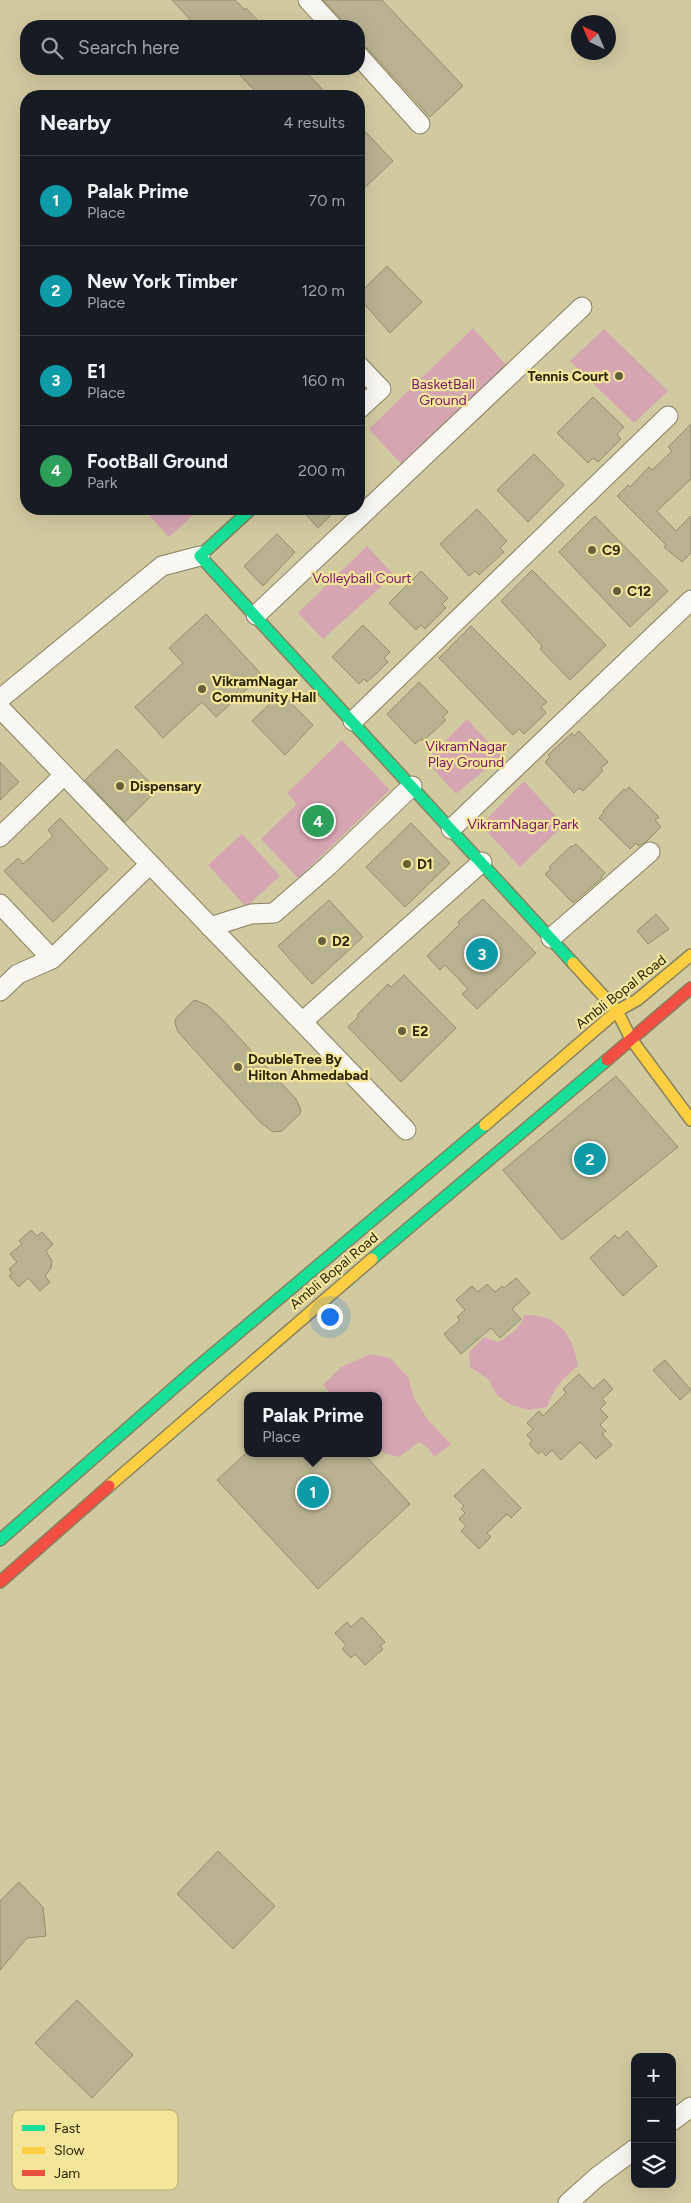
<!DOCTYPE html>
<html lang="en">
<head>
<meta charset="utf-8">
<style>
  :root { --surface:#171b24; --page:#20242c; --text:#f1f3f6; --muted:#9ea1a6; --line:#363941; --accent:#ea580c }
  body { margin:0; font-family:Figtree,sans-serif; background:var(--page); color:var(--text) }
  .controls { position:absolute; right:15px; bottom:15px; display:grid; overflow:hidden; border-radius:10px; box-shadow:0 5px 20px #0002 }
  .controls button { width:45px; height:45px; display:grid; place-items:center; padding:0; border:0; border-bottom:1px solid var(--line); background:var(--surface); color:var(--text); font:25px sans-serif }
  .compass { position:absolute; left:571px; top:15px; width:45px; height:45px; border-radius:50%; background:var(--surface); box-shadow:0 5px 20px #0002; rotate:316deg }
  .you { position:absolute; left:329px; top:1316px; width:18px; height:18px; margin:-12px; border:4px solid #fff; border-radius:50%; background:#1a73e8; box-shadow:0 0 0 8px #1a73e833 }
  .badge { display:grid; place-items:center; width:32px; height:32px; border-radius:50%; background:var(--accent); color:#fff; font-size:16px; font-weight:700 }
  .pin { position:absolute; translate:-50% -50%; border:2px solid #fff; box-shadow:0 1px 5px #0006 }
  .popup { position:absolute; left:244px; top:1392px; width:138px; height:65px; box-sizing:border-box; display:grid; place-content:center; border-radius:10px; background:var(--surface); filter:drop-shadow(0 1px 4px #0005); font-size:16px; white-space:nowrap; color:var(--muted) }
  .popup b { font-size:19px; color:var(--text) }
  .popup::after { content:''; position:absolute; left:50%; top:100%; margin-left:-10px; border:10px solid transparent; border-top-color:var(--surface) }
  .list { margin:0; padding:0; list-style:none }
  h2 { display:flex; justify-content:space-between; align-items:center; height:65px; margin:0; padding:0 20px; font-size:21px }
  h2 small { font-size:16px; font-weight:400; color:var(--muted) }
  .list li { display:grid; grid-template-columns:32px 1fr auto; gap:15px; align-items:center; box-sizing:border-box; height:90px; padding:0 20px; border-top:1px solid var(--line) }
  .list b { display:block; font-size:19px; white-space:nowrap }
  .list p { margin:0; font-size:16px; white-space:nowrap; color:var(--muted) }
  .list em { font-size:16px; font-style:normal; color:var(--muted) }
  .icon { flex:none; width:28px; height:28px; fill:none; stroke:currentColor; stroke-width:2; stroke-linecap:round; stroke-linejoin:round }
  .map { position:relative; flex:none; width:691px; height:2203px; overflow:hidden }
  .search { position:absolute; background:var(--surface); box-shadow:0 5px 20px #0002; left:20px; top:20px; width:345px; height:55px; display:flex; align-items:center; gap:12px; box-sizing:border-box; padding:0 18px; border-radius:20px; color:var(--muted); font-size:19px }
  .panel { position:absolute; background:var(--surface); box-shadow:0 5px 20px #0002; left:20px; top:90px; width:345px; height:425px; border-radius:20px }
  .map>svg:first-child { display:block }
</style>
</head>
<body>
<div class="map">
<svg width="691" height="2203" viewBox="0 0 691 2203">
  <rect width="100%" height="100%" fill="#d1caa1"/>
  <path fill="#d5a5b2" d="M473 328 507 366 403 466 369 429Z
    M604 329 668 391 634 423 570 361Z
    M143 509H200L169 537Z
    M367 546 394 575 323 639 298 613Z
    M467 719 501 756 456 794 426 761Z
    M342 740 390 790 298 878 261 839 297 804 287 793Z
    M524 781 564 825 520 867 481 825Z
    M242 834 280 876 246 907 208 865Z
    M524 1315C558 1314 573 1334 578 1366 563 1377 553 1390 547 1407L529 1410 511 1405 497 1395 488 1379 470 1367 469 1352 484 1337 498 1342C510 1335 521 1328 524 1315Z
    M370 1354 390 1358 408 1377 414 1398 428 1420 451 1444 434 1457 429 1449 419 1442 399 1457 384 1453 378 1446V1396H333L323 1385 341 1367Z"/>
  <path fill="#b8b291" stroke="#948e6d" d="M172 0H235L245 10 246 8 263 26H196Z
    M323 0H382L463 86 430 117 367 48 359 45V26H344L340 18Z
    M234 69H303L329 96H260Z
    M359 125 393 161 359 193Z
    M387 266 422 302 390 333 359 298V294Z
    M593 397 624 427 617 434 621 439 598 462 593 458 588 463 557 433Z
    M691 424V479L657 511 676 531 691 516V553L682 562 664 547 666 545 617 496 628 485 630 487 649 467 652 470 672 451 668 447Z
    M534 454 564 485 528 522 497 490Z
    M301 509H337L318 528Z
    M477 509 507 541 500 548 504 552 479 575 475 571 469 576 440 544Z
    M595 516 668 591 630 627 559 552Z
    M277 534 295 552 263 586 244 566Z
    M532 570 606 645 570 680 540 649 542 646 501 601Z
    M421 571 448 598 442 604 446 608 425 629 421 625 416 630 389 603Z
    M206 614 262 675 216 717 202 702 163 738 135 707 183 663 169 648Z
    M363 625 390 652 384 658 388 662 378 672 367 682 364 679 359 684 332 657Z
    M471 626 547 702 541 707 546 713 524 734 519 729 513 735 439 658Z
    M419 682 448 712 443 717 446 720 423 741 421 739 415 744 387 714Z
    M281 693 313 725 285 755 252 721Z
    M579 731 608 762 601 768 603 771 583 791 579 788 574 793 545 762 550 757 548 755 572 733 574 736Z
    M117 749 157 790 125 822 85 780Z
    M0 762 19 782 0 800Z
    M629 787 659 817 655 820 661 827 646 842 639 846 636 843 630 849 599 818 604 812 603 811 624 789 626 791Z
    M60 818 108 869 53 922 4 871 18 858 23 864 53 836 48 830Z
    M411 823 450 863 405 907 366 867Z
    M576 844 605 873 601 877 602 878 573 903 545 874 551 869 549 867 571 846 572 847Z
    M483 899 536 953 477 1009 462 994 468 989 445 965 440 970 427 956 460 924 458 922Z
    M329 900 363 937 312 984 278 946Z
    M656 914 669 929 648 944 637 931Z
    M404 975 456 1028 401 1082 348 1027 358 1017 357 1015 388 984 391 987Z
    M194 1000 207 1005 219 1016 296 1099 301 1110 300 1114 282 1131 273 1132 261 1123 178 1032 175 1023 176 1018Z
    M616 1076 678 1147 562 1240 503 1170Z
    M31 1230 37 1236 42 1232 53 1244 46 1251 52 1261 51 1268 45 1276 50 1282 40 1291 28 1278 19 1287 9 1276 12 1274 9 1269 17 1262 10 1254 22 1244 19 1241Z
    M627 1231 657 1266 623 1296 590 1258 615 1235 618 1239Z
    M516 1278 530 1293 512 1309 521 1319 500 1338 491 1328 461 1354 444 1334 460 1320 457 1317 465 1310 456 1300 472 1286 478 1292 487 1284 495 1292 502 1286 504 1288Z
    M665 1360 691 1390 680 1400 653 1370Z
    M579 1374 593 1389 604 1379 613 1389 602 1399 606 1403 600 1409 608 1417 600 1425 606 1431 602 1434 612 1445 596 1459 580 1442 561 1460 552 1450 546 1456 542 1451 538 1454 529 1444 532 1441 527 1435 533 1429 527 1423 539 1411 543 1416 566 1393 563 1389Z
    M246 1453H363L410 1504 318 1589 217 1480Z
    M483 1469 521 1508 511 1518 507 1514 487 1533 491 1537 479 1549 461 1531 466 1526 459 1519 465 1513 461 1509 464 1506 454 1496Z
    M362 1617 385 1642 380 1646 383 1649 365 1665 355 1654 351 1658 342 1649 346 1645 335 1633 347 1622 351 1627Z
    M218 1851 275 1906 233 1949 177 1894Z
    M19 1882 43 1907 46 1936 27 1938 0 1970V1901Z
    M77 2000 133 2055 92 2098 35 2043Z"/>
  <g fill="none" stroke-linecap="round" stroke-linejoin="round">
    <defs>
      <path id="street" d="M308 0 332 26
        M359 56 420 124
        M359 366 381 389 359 409
        M256 615 582 307
        M0 699 162 566 200 556
        M0 708 406 1130
        M353 721 668 416
        M451 829 691 600
        M0 837 64 775
        M0 904 52 959
        M210 927 251 914 274 913 328 866 412 786
        M551 938 650 852
        M0 991 18 974 52 959 150 864
        M302 1022 482 862
        M672 2121 691 2107
        M568 2203 597 2177 635 2149"/>
      <path id="fast" d="M251 509 200 556 573 963
        M372 1259 607 1060
        M0 1540 193 1371 485 1125"/>
      <path id="slow" d="M573 963 617 1011 631 1039 691 1120
        M485 1125 617 1011 637 1000 691 955
        M109 1486 372 1259"/>
      <path id="jam" d="M607 1060 691 988
        M0 1582 109 1486"/>
    </defs>
    <use href="#street" stroke="#87815f" stroke-width="21"/>
    <use href="#fast" stroke="#87815f" stroke-width="14"/>
    <use href="#slow" stroke="#87815f" stroke-width="14"/>
    <use href="#jam" stroke="#87815f" stroke-width="14"/>
    <use href="#street" stroke="#f8f7f1" stroke-width="19"/>
    <use href="#fast" stroke="#16e098" stroke-width="11"/>
    <use href="#slow" stroke="#ffcf43" stroke-width="11"/>
    <use href="#jam" stroke="#f24e42" stroke-width="11"/>
  </g>
  <g fill="#665f3d" stroke="#f3e59a" stroke-width="2">
    <circle cx="619" cy="376" r="5"/>
    <circle cx="592" cy="550" r="5"/>
    <circle cx="617" cy="591" r="5"/>
    <circle cx="202" cy="689" r="5"/>
    <circle cx="120" cy="786" r="5"/>
    <circle cx="407" cy="864" r="5"/>
    <circle cx="322" cy="941" r="5"/>
    <circle cx="402" cy="1031" r="5"/>
    <circle cx="238" cy="1067" r="5"/>
  </g>
  <g text-anchor="middle" dominant-baseline="central" stroke-width="4.5" stroke-linejoin="round" paint-order="stroke">
    <g font-size="14" font-weight="bold" fill="#2c2607" stroke="#f3e59a" text-anchor="start">
      <text x="609" y="376" text-anchor="end">Tennis Court</text>
      <text x="602" y="550">C9</text>
      <text x="627" y="591">C12</text>
      <text x="212" y="681">VikramNagar<tspan x="212" dy="16">Community Hall</tspan></text>
      <text x="130" y="786">Dispensary</text>
      <text x="417" y="864">D1</text>
      <text x="332" y="941">D2</text>
      <text x="412" y="1031">E2</text>
      <text x="248" y="1059">DoubleTree By<tspan x="248" dy="16">Hilton Ahmedabad</tspan></text>
    </g>
    <g font-size="14" fill="#82166a" stroke="#f3e59a">
      <text x="443" y="384">BasketBall<tspan x="443" dy="16">Ground</tspan></text>
      <text x="362" y="578">Volleyball Court</text>
      <text x="466" y="746">VikramNagar<tspan x="466" dy="16">Play Ground</tspan></text>
      <text x="523" y="824">VikramNagar Park</text>
    </g>
    <g font-size="14" fill="#2c2607" stroke="#f3e59a">
      <text transform="translate(621 992) rotate(-38)">Ambli Bopal Road</text>
      <text transform="translate(334 1271) rotate(-40)">Ambli Bopal Road</text>
    </g>
  </g>
  <rect x="12" y="2110" width="166" height="80" rx="8" fill="#f3e59a" stroke="#b7ac6e" stroke-width="1"/>
  <rect x="22" y="2125" width="23" height="6" fill="#16e098"/>
  <rect x="22" y="2147" width="23" height="7" fill="#ffcf43"/>
  <rect x="22" y="2170" width="23" height="6" fill="#f24e42"/>
  <g font-size="14" fill="#2c2607">
    <text x="54" y="2133">Fast</text>
    <text x="54" y="2155">Slow</text>
    <text x="54" y="2178">Jam</text>
  </g>
</svg>
<div class="controls">
<button>+</button>
<button>−</button>
<button><svg class="icon" aria-label="layers" viewBox="0 0 24 24"><path d="M12 4l9 5-9 5-9-5zM3 14l9 5 9-5"/></svg></button>
</div>
<svg class="compass" viewBox="-18 -18 36 36"><path d="M0-13l5 13h-10z" fill="#e53935"/><path d="M0 13l5-13h-10z" fill="#9ea1a6"/></svg>
<div class="you"></div>
<div class="pin badge" style="left:313px;top:1492px;background:#0f9aa8">1</div>
<div class="popup"><b>Palak Prime</b>Place</div>
<div class="pin badge" style="left:590px;top:1159px;background:#0f9aa8">2</div>
<div class="pin badge" style="left:482px;top:954px;background:#0f9aa8">3</div>
<div class="pin badge" style="left:318px;top:821px;background:#2e9e5b">4</div>
<div class="search"><svg class="icon" aria-label="search" viewBox="0 0 24 24"><circle cx="10" cy="10" r="6"/><path d="M15 15l6 6"/></svg>Search here</div>
<section class="panel">
<h2>Nearby<small>4 results</small></h2>
<ul class="list">
<li><span class="badge" style="background:#0f9aa8">1</span><div><b>Palak Prime</b><p>Place</p></div><em>70 m</em></li>
<li><span class="badge" style="background:#0f9aa8">2</span><div><b>New York Timber</b><p>Place</p></div><em>120 m</em></li>
<li><span class="badge" style="background:#0f9aa8">3</span><div><b>E1</b><p>Place</p></div><em>160 m</em></li>
<li><span class="badge" style="background:#2e9e5b">4</span><div><b>FootBall Ground</b><p>Park</p></div><em>200 m</em></li>
</ul>
</section>
</div>
</body>
</html>
